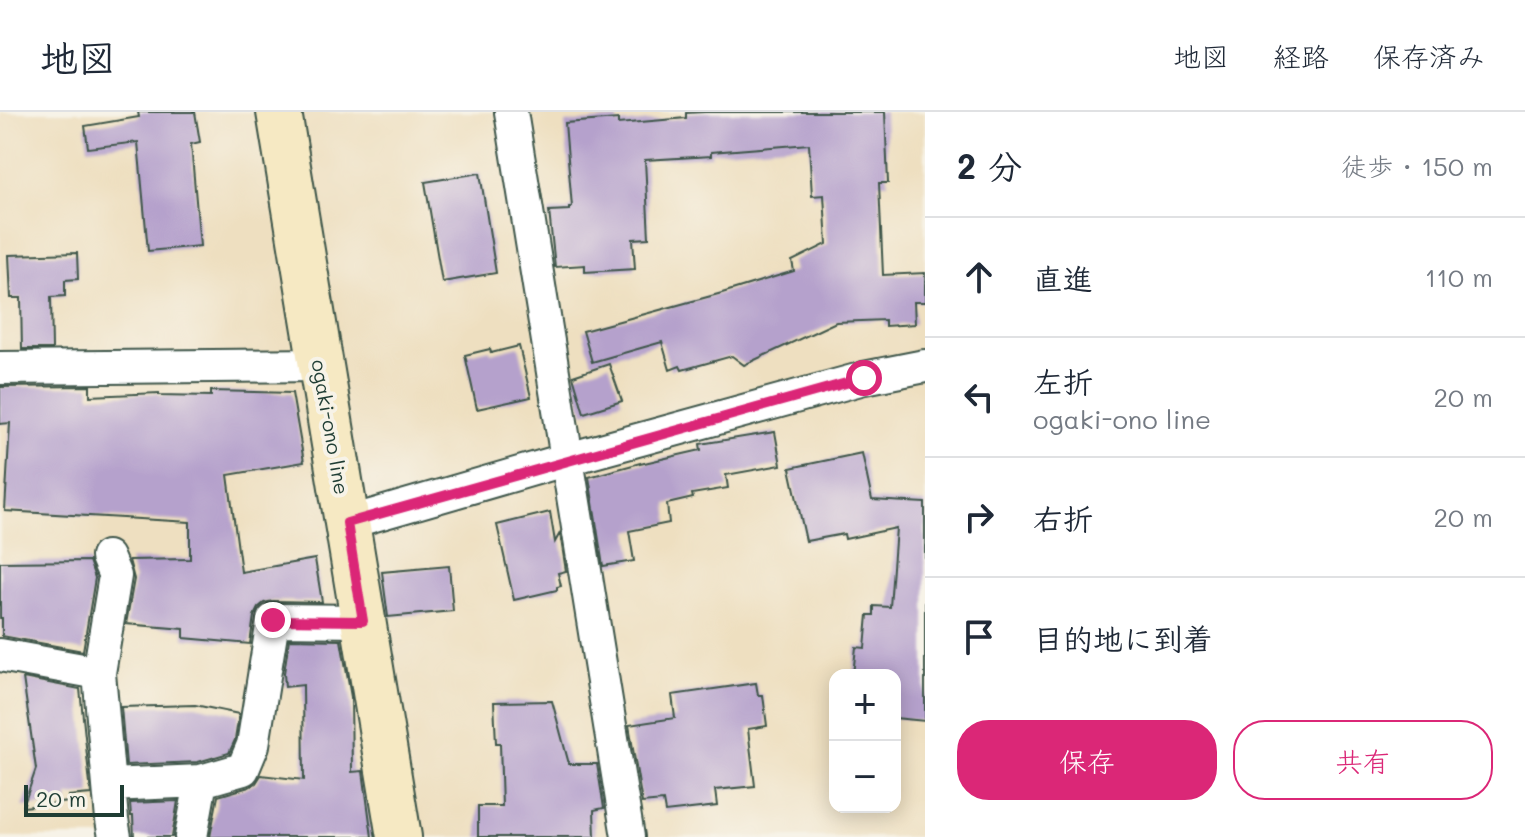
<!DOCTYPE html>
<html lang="ja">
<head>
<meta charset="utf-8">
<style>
  :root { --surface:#fff; --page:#f6f6f7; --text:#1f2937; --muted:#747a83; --line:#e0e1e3; --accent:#db2777 }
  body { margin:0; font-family:Mali,"Klee One",sans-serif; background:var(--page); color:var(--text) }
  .controls { position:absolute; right:24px; bottom:24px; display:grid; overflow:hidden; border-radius:16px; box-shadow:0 4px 20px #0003 }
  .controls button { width:72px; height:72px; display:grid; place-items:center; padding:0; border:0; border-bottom:2px solid var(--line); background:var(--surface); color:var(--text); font:40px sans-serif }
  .scale { position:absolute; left:24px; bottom:20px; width:100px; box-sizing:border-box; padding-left:8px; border:4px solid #1f3d34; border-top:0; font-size:22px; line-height:28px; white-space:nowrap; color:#1f3d34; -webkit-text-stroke:6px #f7f3e8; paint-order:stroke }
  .stop { position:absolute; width:24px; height:24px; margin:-18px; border:6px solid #db2777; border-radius:50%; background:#fff }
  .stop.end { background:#db2777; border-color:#fff; box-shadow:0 2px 8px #0008 }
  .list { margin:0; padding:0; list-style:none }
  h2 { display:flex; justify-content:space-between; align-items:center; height:104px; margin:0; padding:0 32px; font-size:34px }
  h2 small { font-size:26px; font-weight:400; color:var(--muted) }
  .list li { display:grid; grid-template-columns:52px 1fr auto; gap:24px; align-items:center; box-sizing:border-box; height:120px; padding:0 32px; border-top:2px solid var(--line) }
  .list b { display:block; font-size:30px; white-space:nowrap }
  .list p { margin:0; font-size:26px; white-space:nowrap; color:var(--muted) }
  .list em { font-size:26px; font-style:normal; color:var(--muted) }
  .actions { display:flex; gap:16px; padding:24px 32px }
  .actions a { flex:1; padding:18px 0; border:2px solid var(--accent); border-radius:32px; text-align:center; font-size:28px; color:var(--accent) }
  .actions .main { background:var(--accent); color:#fff }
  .icon { flex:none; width:44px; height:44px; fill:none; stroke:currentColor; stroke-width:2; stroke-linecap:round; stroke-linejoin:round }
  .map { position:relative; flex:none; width:925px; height:725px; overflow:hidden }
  header { display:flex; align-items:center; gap:48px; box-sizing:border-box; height:112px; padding:0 40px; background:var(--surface); border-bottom:2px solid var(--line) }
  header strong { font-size:38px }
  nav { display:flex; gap:44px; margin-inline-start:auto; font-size:28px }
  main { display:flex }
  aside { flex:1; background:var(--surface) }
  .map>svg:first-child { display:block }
</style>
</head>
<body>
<header>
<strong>地図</strong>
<nav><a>地図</a><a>経路</a><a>保存済み</a></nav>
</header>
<main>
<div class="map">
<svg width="925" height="725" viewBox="0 0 925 725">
  <rect width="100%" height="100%" fill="#f7f3e8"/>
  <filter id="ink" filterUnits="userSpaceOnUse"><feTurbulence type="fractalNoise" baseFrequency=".0125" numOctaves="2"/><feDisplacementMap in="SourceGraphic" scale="16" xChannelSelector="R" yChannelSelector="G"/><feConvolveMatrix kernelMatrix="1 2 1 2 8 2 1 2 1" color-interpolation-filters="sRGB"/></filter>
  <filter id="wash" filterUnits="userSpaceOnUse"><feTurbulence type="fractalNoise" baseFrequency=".006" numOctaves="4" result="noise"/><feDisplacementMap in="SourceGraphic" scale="32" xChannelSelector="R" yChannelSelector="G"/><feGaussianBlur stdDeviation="1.8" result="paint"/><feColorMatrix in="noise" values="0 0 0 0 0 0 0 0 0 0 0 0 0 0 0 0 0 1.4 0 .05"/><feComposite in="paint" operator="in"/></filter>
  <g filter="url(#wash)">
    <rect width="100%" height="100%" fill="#eedfc0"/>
    <g id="blocks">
      <path fill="#b5a1cc" d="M138 0H195L200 30 191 32 200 134 148 139 138 30 88 36 85 14 139 5Z
        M705 0H885L888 71H879L883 163 925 161V190H914L915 212 885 214V208L836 210 744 253 732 244 682 258 680 254 670 258 662 230 592 250 583 219 722 181 794 159 792 149 827 132 824 83 812 84 809 32 711 40V44L645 48 649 126 633 127 635 157 585 160V153L555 155 549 99 569 98V95H572L565 11 618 7V12L686 6V1Z
        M480 61 496 161 442 170 425 70Z
        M77 141 78 167 65 168V184L51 185 52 237H22L21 186H11L9 143Z
        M519 234 531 285 477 297 465 243 490 237 491 241Z
        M609 252 622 289 584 301 573 264Z
        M90 274V284L159 281V283L211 284V279L292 281 304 350 228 363 241 460 315 447 322 490 273 489 264 491 258 496 254 504 250 532 184 526V517L126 512 134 467 129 448 190 447V410L5 399 10 311 0 312V275Z
        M775 320 781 353 726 363 728 376 692 382 693 386 667 392 669 411 629 419 634 449 603 454 589 365 640 351V352L701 338 700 332Z
        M862 341 872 388 925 391V609L895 606V563H853L856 535 865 536 868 503H874V494L890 495 896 416 845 427 844 422 806 429 790 356Z
        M550 400 555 430 560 421 566 459 558 461 561 474 557 475V478L514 488 497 413Z
        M89 449 95 466 83 539 2 524V506H0V450Z
        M449 454 453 499 388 505 382 460Z
        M289 527 341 528 351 585 352 660 363 659 372 725H210L218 684 249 675 256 671 261 663 304 668 303 573 285 575 284 561Z
        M23 566 80 577 91 682 68 684 69 690 23 695 36 657Z
        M756 571 758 583H763L767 614 748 617 755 674 715 678 717 694 665 700 663 689 642 691 629 613 675 606 672 583Z
        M552 589 569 652H597L604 696 594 698 595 725H478V694H502L500 631H496L494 590Z
        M195 593 239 602 235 628 229 641 198 650 126 653 121 595Z
        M178 689 172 725H134L133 704H131L130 691Z"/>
    </g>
  </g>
  <g filter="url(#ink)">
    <use href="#blocks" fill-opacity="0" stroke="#3e5549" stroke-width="2"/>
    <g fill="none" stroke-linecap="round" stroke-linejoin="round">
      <defs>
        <path id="street" d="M511 0 628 725
          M0 256 321 253
          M347 411 568 347 864 266 925 254
          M0 543 99 561 112 708 115 725
          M99 561 115 464 107 445
          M109 673 201 669
          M191 725 201 669 243 657 253 633 273 508 363 509"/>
        <path id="secondary" d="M279 0 399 725"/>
      </defs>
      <use href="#street" stroke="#3e5549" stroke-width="36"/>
      <use href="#secondary" stroke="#3e5549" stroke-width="48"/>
      <use href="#street" stroke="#fff" stroke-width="32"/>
      <use href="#secondary" stroke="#f6e9c3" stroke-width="44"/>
    </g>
  </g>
  <g fill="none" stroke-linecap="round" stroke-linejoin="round" filter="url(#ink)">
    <path stroke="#db2777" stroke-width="10" d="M273 508 363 509 347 411 864 266"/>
  </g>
  <g text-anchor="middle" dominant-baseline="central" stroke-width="8" stroke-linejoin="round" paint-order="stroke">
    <g font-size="20" fill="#1f3d34" stroke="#f7f3e8">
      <text transform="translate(331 315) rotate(80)">ogaki-ono line</text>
    </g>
  </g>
</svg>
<div class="controls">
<button>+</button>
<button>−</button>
</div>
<div class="scale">20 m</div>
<div class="stop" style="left:864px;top:266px"></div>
<div class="stop end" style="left:273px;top:508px"></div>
</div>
<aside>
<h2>2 分<small>徒歩 · 150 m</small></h2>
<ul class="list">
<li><svg class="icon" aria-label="ahead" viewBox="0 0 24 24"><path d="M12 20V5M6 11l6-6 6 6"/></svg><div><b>直進</b></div><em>110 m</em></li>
<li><svg class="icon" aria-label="left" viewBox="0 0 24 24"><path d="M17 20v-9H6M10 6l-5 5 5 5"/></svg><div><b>左折</b><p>ogaki-ono line</p></div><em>20 m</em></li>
<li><svg class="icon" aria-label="right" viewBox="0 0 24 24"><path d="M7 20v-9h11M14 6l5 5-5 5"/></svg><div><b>右折</b></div><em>20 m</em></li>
<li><svg class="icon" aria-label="arrive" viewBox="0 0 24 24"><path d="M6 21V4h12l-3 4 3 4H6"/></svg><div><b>目的地に到着</b></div></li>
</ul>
<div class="actions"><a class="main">保存</a><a>共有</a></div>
</aside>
</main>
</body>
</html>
